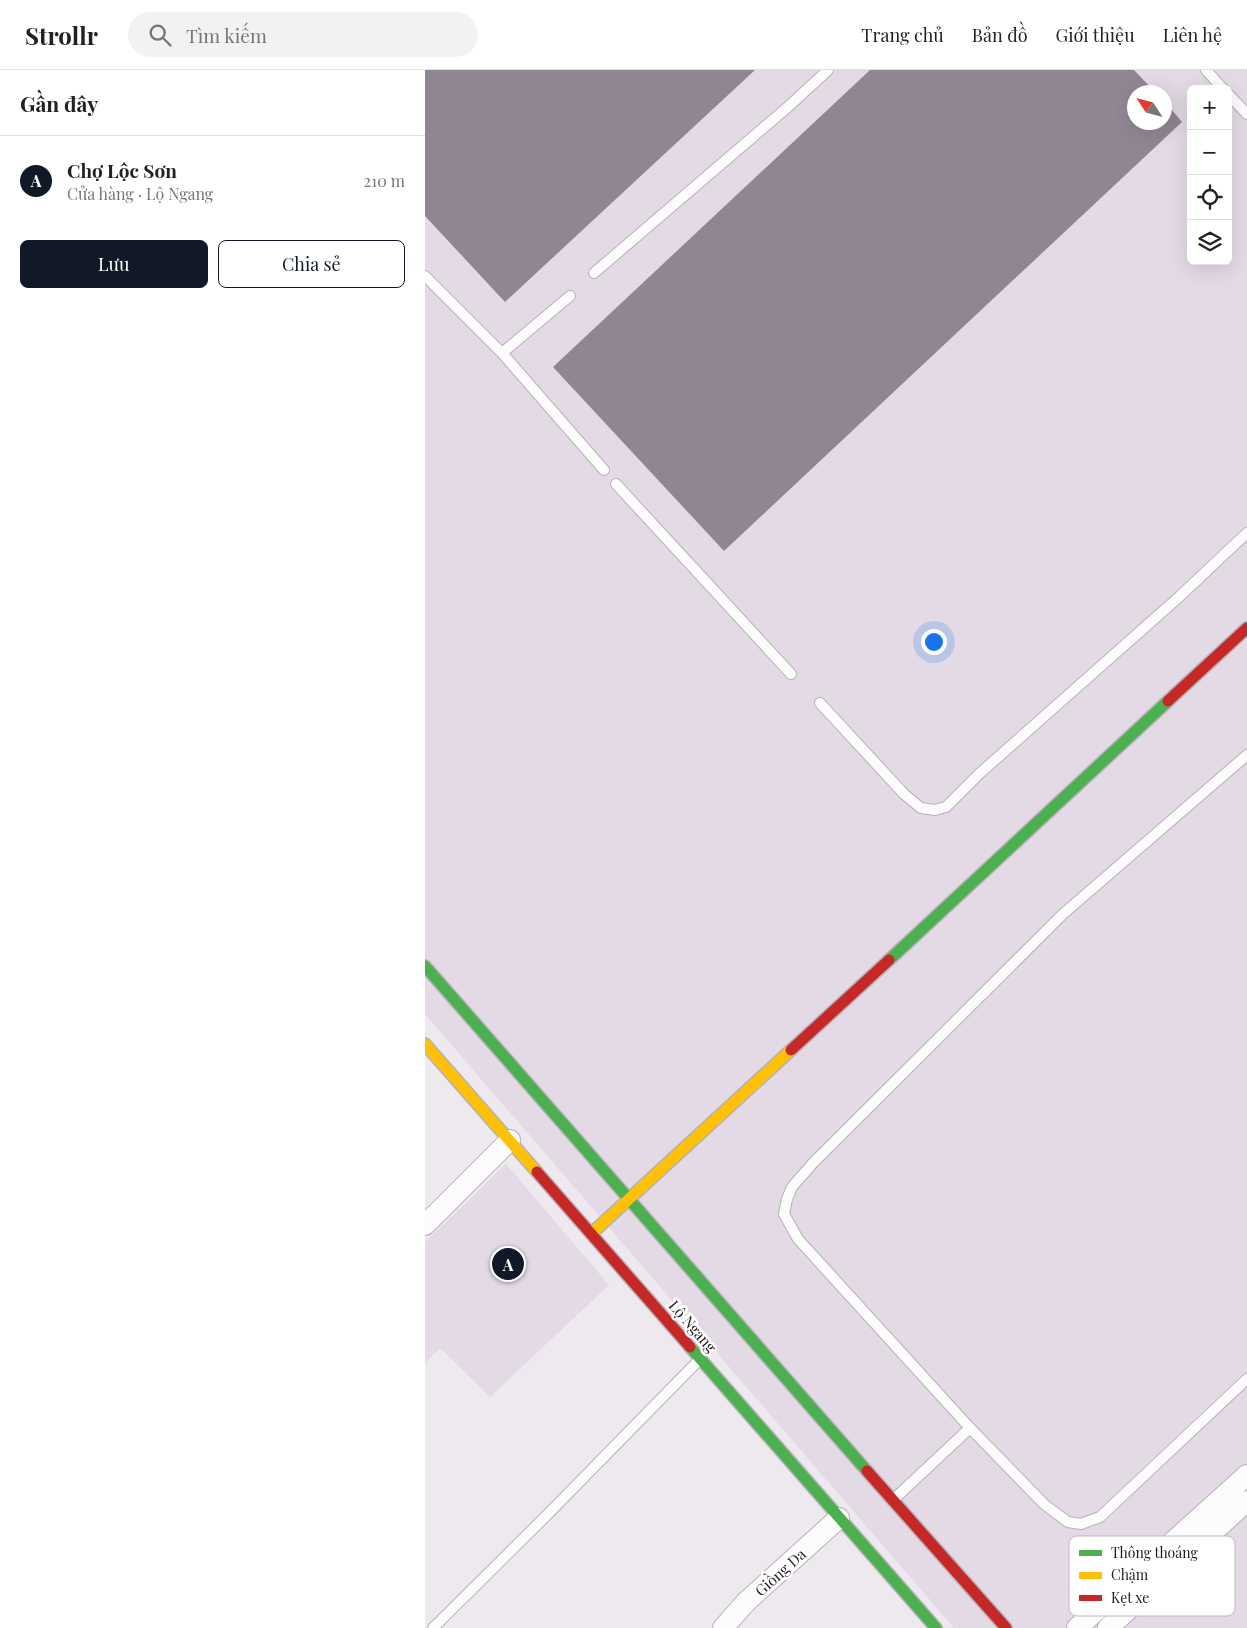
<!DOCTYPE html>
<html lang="vi">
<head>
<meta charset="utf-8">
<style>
  :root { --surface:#fff; --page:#f2f2f2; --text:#222; --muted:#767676; --line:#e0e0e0; --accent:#111827 }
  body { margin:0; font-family:"Playfair Display",serif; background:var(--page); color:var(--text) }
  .controls { position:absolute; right:15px; top:15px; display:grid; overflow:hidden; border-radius:8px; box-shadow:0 5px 20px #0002 }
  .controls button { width:45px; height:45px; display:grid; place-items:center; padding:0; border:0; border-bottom:1px solid var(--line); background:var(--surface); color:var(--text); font:25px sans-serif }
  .compass { position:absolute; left:702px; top:15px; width:45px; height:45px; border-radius:50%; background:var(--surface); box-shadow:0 5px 20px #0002; rotate:306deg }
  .you { position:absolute; left:508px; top:571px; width:18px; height:18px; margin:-12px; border:4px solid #fff; border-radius:50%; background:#1a73e8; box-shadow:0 0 0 8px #1a73e833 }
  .badge { display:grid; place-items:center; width:32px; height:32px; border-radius:50%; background:var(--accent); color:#fff; font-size:16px; font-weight:700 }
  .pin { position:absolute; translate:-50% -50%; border:2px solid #fff; box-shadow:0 1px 5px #0006 }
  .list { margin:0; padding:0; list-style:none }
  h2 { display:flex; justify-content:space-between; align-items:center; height:65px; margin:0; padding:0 20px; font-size:21px }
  h2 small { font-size:16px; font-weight:400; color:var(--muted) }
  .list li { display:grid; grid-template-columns:32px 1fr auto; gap:15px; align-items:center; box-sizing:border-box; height:90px; padding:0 20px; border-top:1px solid var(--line) }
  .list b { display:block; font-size:19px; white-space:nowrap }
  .list p { margin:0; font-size:16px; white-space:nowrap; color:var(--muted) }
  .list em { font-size:16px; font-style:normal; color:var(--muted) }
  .actions { display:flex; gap:10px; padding:15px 20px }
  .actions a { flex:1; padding:11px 0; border:1px solid var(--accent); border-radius:8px; text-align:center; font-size:18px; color:var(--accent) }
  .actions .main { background:var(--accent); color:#fff }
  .icon { flex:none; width:28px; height:28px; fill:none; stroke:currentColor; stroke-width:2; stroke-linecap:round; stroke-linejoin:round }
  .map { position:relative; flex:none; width:822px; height:1558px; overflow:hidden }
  header { display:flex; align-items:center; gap:30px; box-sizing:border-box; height:70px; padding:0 25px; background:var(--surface); border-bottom:1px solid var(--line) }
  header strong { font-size:24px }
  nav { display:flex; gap:28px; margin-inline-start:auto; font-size:18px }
  .search { width:350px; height:45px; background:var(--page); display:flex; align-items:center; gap:12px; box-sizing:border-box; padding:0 18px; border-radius:28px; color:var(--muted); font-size:19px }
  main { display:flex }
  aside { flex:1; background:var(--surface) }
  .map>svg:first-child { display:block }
</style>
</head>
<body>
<header>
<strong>Strollr</strong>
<div class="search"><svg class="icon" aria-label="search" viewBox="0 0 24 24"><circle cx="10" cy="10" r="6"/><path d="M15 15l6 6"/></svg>Tìm kiếm</div>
<nav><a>Trang chủ</a><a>Bản đồ</a><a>Giới thiệu</a><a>Liên hệ</a></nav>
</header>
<main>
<aside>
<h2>Gần đây<small></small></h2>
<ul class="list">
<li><span class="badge">A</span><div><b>Chợ Lộc Sơn</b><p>Cửa hàng · Lộ Ngang</p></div><em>210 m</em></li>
</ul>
<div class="actions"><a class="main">Lưu</a><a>Chia sẻ</a></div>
</aside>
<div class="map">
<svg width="822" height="1558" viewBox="0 0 822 1558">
  <rect width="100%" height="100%" fill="#eee9ef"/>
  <path fill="#e4dae6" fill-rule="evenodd" d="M0 0H822V1558H529L0 944ZM766 19H803V191H766ZM710 22H740V52H710Z
    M81 1094 184 1215 65 1327 15 1278 0 1293V1172Z"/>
  <path fill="#908693" d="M0 0H330L80 232 0 146Z
    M445 0H709L730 22H710V52H740V32L757 52 299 481 128 297Z"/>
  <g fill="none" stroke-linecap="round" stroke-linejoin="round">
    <defs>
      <path id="lane" d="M781 0 798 19
        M803 24 822 44
        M169 203 364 36 403 0
        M0 206 77 283 179 400
        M77 283 145 226
        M191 414 366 604
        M395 633 479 724 496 738 510 740 521 737 554 704 754 527 822 463
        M822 685 638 844 388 1093 367 1117 362 1129 359 1144 373 1169 545 1358 620 1435 643 1452 656 1454 675 1447 822 1309
        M469 1429 545 1358
        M8 1558 123 1444 275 1289"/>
      <path id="street" d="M0 1155 85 1070
        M298 1558 321 1532 414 1448
        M652 1558 822 1405
        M683 1558 822 1431"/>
      <path id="fast" d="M464 890 743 631
        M0 896 442 1401
        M265 1277 511 1558"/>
      <path id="slow" d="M0 974 112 1102
        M167 1163 366 980"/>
      <path id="jam" d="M743 631 822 558
        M366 980 464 890
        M112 1102 265 1277
        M442 1401 581 1558"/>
    </defs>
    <use href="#lane" stroke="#b5b1b5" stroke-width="12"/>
    <use href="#street" stroke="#b5b1b5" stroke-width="22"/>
    <use href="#fast" stroke="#b5b1b5" stroke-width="14"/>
    <use href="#slow" stroke="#b5b1b5" stroke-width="14"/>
    <use href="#jam" stroke="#b5b1b5" stroke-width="14"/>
    <use href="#lane" stroke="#fcfcfd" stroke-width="10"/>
    <use href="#street" stroke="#fcfcfd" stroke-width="20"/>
    <use href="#fast" stroke="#4caf50" stroke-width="11"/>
    <use href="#slow" stroke="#ffc107" stroke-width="11"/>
    <use href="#jam" stroke="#c62828" stroke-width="11"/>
  </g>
  <g text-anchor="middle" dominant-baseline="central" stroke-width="5" stroke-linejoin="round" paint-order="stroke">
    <g font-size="15" fill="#1e1a1f" stroke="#fff">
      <text transform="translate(268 1256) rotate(49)">Lộ Ngang</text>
      <text transform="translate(355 1502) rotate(-42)">Giồng Da</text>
    </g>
  </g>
  <rect x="644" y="1466" width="166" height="80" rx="8" fill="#fff" stroke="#bcbabc" stroke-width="1"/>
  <rect x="654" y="1480" width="23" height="6" fill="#4caf50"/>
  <rect x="654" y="1502" width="23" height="7" fill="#ffc107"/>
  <rect x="654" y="1525" width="23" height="6" fill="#c62828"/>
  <g font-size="14" fill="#1e1a1f">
    <text x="686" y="1488">Thông thoáng</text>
    <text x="686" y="1510">Chậm</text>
    <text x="686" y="1533">Kẹt xe</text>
  </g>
</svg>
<div class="controls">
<button>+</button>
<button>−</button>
<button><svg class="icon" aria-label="locate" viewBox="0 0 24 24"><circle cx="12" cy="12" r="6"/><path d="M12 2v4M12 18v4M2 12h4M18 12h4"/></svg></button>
<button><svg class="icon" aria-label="layers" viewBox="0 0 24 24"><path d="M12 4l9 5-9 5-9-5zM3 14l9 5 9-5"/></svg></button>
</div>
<svg class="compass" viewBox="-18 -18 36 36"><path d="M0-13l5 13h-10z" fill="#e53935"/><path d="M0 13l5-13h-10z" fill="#767676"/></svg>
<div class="you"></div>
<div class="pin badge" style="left:83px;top:1194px">A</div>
</div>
</main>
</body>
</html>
